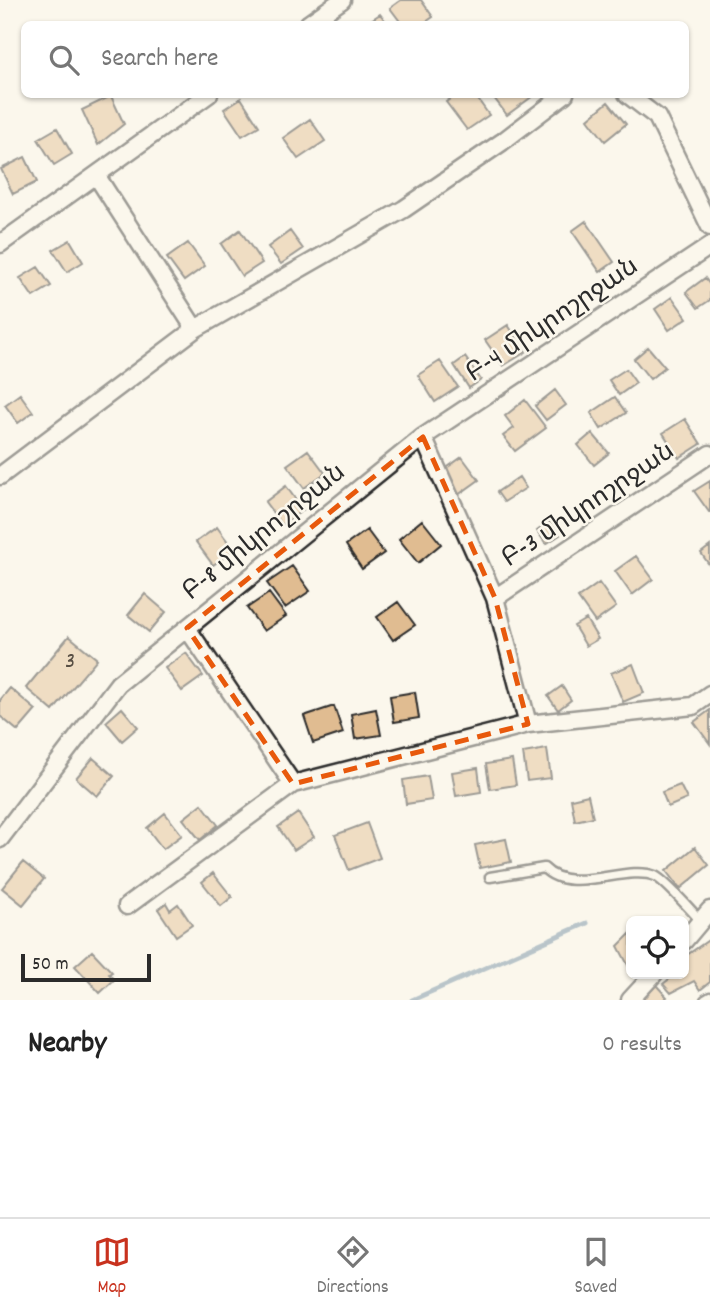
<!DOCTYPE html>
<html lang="en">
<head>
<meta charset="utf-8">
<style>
  :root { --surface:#fff; --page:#f6f6f6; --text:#222; --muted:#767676; --line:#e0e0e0; --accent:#c8321e }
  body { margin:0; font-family:Dekko,"Noto Sans Armenian",sans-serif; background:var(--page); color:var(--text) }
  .controls { position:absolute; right:21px; bottom:21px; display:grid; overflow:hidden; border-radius:10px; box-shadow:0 2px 5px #0004 }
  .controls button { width:63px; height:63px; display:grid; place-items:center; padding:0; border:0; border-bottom:2px solid var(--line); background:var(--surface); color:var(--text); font:35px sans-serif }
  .scale { position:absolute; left:21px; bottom:18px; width:130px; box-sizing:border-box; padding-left:7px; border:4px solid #2b2b2b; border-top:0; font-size:19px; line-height:24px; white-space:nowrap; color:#2b2b2b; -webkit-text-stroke:5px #fbf7ec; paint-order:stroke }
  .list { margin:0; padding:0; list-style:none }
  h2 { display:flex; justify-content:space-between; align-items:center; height:91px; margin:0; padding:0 28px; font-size:30px }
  h2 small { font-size:23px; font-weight:400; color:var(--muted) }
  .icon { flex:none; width:38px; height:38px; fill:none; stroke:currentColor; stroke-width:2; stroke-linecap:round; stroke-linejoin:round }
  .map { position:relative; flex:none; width:710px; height:1000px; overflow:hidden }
  .search { position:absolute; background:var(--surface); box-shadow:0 2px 5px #0004; left:21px; right:21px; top:21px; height:77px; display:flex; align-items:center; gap:18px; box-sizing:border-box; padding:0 24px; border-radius:10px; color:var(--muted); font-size:26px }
  .sheet { height:217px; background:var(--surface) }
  nav { display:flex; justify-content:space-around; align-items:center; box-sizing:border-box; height:98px; border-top:2px solid var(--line); background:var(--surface); font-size:19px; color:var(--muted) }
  nav a { display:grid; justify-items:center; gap:4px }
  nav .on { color:var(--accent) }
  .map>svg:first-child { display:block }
</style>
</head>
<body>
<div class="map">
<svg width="710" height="1000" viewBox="0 0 710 1000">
  <rect width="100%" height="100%" fill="#fbf7ec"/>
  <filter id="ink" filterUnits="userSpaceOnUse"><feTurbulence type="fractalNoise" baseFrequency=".0143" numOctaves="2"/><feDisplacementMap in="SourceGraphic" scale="14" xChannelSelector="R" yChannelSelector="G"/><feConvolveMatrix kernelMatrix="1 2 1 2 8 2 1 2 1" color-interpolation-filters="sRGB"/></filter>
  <g filter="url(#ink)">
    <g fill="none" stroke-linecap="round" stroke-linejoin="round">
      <path stroke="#67869e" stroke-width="5" d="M412 1000 587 923"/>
    </g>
    <path fill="#e0bc91" stroke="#2b2b2b" stroke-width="2" d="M401 0H421L433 17 423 24H402L390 8Z
      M380 14 388 24H365Z
      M457 94H474L489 115 467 130 446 102Z
      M491 94H532L533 96 507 115Z
      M111 96 124 124 98 145 82 110Z
      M241 98 259 126 242 136 224 109Z
      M608 102 626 124 605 141 588 119Z
      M310 119 325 141 298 159 283 138Z
      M57 128 72 154 54 165 38 139Z
      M25 157 37 182 13 194 1 169Z
      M586 221 614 262 600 272 572 231Z
      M240 230 262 263 242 276 221 244Z
      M290 231 303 249 281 264 268 247Z
      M70 240 83 262 67 272 53 250Z
      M188 243 205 266 184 281 167 258Z
      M38 267 51 286 33 297 20 278Z
      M705 278 710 285V300L698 308 686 292Z
      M672 297 687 318 669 330 655 309Z
      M508 325 526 352 503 366 485 340Z
      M648 347 665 367 650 379 634 359Z
      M465 357 481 380 469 388 454 365Z
      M440 361 458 387 435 402 418 375Z
      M626 369 636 383 619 395 609 380Z
      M555 390 566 405 546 420 535 406Z
      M20 394 33 412 18 423 5 405Z
      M615 397 626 413 601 429 591 413Z
      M525 400 546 428 515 451 503 436 514 428 505 416Z
      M685 419 701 444 679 458 663 433Z
      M592 433 609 453 594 465 578 445Z
      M308 450 325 473 304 488 287 465Z
      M462 457 479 480 458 495 441 472Z
      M519 477 526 488 504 502 497 492Z
      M710 481V512H709L694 491Z
      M286 486 303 510 282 525 265 502Z
      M422 520 441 544 418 563 399 539Z
      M550 521 560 535 546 544 537 531Z
      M217 527 234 550 213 565 196 542Z
      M367 530 384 553 362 569 346 545Z
      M710 546V566L701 553Z
      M636 556 653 579 632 595 615 571Z
      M292 566 310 591 285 608 267 583Z
      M599 583 616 607 595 622 578 598Z
      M269 593 286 616 264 631 247 608Z
      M145 594 166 612 149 632 128 615Z
      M398 602 415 625 393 640 377 617Z
      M586 619 598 639 586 646 574 626Z
      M69 636 97 659 53 711 26 688Z
      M186 653 203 676 182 691 165 668Z
      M633 664 644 693 623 702 611 673Z
      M562 686 571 700 558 710 548 696Z
      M10 688 36 710 18 731 0 716V700Z
      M415 692 419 718 394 722 390 696Z
      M334 706 343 733 313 743 304 716Z
      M122 708 138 727 122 741 106 722Z
      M376 709 381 735 355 739 351 714Z
      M710 710V744L694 722Z
      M547 749 551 778 527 781 523 753Z
      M93 758 114 776 97 796 76 778Z
      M512 760 516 785 490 789 486 764Z
      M478 768 481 792 456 796 452 772Z
      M428 776 432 800 406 804 403 780Z
      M680 785 687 799 668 807 662 792Z
      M588 795 593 817 575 821 571 799Z
      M202 804 218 825 200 840 183 819Z
      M165 813 182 835 163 849 147 828Z
      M298 813 314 837 294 850 278 827Z
      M367 823 380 858 349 870 335 835Z
      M506 839 511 862 480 868 475 845Z
      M695 847 709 865 680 889 666 871Z
      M23 862 44 879 23 905 2 888Z
      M213 873 232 897 221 906 202 882Z
      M166 903 170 910 178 904 192 925 176 936 158 909Z
      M631 933V966L629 967 618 946Z
      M710 939V982L700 990 694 981 671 993 663 984 676 974H684V957Z
      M92 951 112 972 109 974 114 980 100 993 75 966Z
      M656 985 667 997 664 1000H643Z"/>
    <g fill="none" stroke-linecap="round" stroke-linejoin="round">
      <defs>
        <path id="service" d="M490 877 544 868C570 896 627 864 655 876 666 881 692 912 702 922
          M705 1000 710 997"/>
        <path id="minor" d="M308 24 342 0
          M627 94 657 117 710 227
          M96 175 195 329
          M0 244 209 94
          M423 437 495 598 528 724
          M0 476 195 329 404 209 502 142 565 94
          M495 598 710 454
          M187 628 293 784
          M0 839 118 684 423 437 710 246
          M127 906 293 784 528 724 693 706 710 694
          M684 941 710 910
          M630 1000 654 974"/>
      </defs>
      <use href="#service" stroke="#2b2b2b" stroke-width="13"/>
      <use href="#minor" stroke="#2b2b2b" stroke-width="21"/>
      <use href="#service" stroke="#fbf7ec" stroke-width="8"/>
      <use href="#minor" stroke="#fbf7ec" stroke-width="16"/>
    </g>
  </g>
  <path d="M0 0H710V1000H0ZM423 437 495 598 528 724 293 784 187 628Z" fill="#fbf7ec" fill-opacity=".55" fill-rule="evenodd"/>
  <path fill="none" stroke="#e8590c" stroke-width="5" stroke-dasharray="14 9" stroke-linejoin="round" d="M423 437 495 598 528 724 293 784 187 628Z"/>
  <g text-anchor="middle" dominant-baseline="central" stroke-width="5" stroke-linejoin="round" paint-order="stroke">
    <g font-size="23" fill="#584f44">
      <text x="70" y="662">3</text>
    </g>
    <g font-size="26" fill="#2b2b2b" stroke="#fbf7ec">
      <text transform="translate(553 321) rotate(-34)">Բ-4 միկրոշրջան</text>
      <text transform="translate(589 506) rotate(-34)">Բ-3 միկրոշրջան</text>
      <text transform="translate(265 533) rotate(-39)">Բ-8 միկրոշրջան</text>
    </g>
  </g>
</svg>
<div class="controls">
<button><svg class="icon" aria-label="locate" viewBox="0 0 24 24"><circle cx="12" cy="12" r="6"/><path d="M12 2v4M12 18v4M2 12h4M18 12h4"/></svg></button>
</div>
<div class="scale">50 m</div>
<div class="search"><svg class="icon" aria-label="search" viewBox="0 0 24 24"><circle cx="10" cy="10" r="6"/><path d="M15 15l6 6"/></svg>Search here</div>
</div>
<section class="sheet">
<h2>Nearby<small>0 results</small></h2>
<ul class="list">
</ul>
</section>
<nav>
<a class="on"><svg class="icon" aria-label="map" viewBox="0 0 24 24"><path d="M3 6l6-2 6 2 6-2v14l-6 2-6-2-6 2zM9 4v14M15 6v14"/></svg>Map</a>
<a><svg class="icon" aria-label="directions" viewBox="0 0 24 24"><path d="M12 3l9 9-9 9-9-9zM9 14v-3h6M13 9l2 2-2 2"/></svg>Directions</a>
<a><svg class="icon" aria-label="saved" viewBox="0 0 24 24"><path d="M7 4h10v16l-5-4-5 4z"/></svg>Saved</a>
</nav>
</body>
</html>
